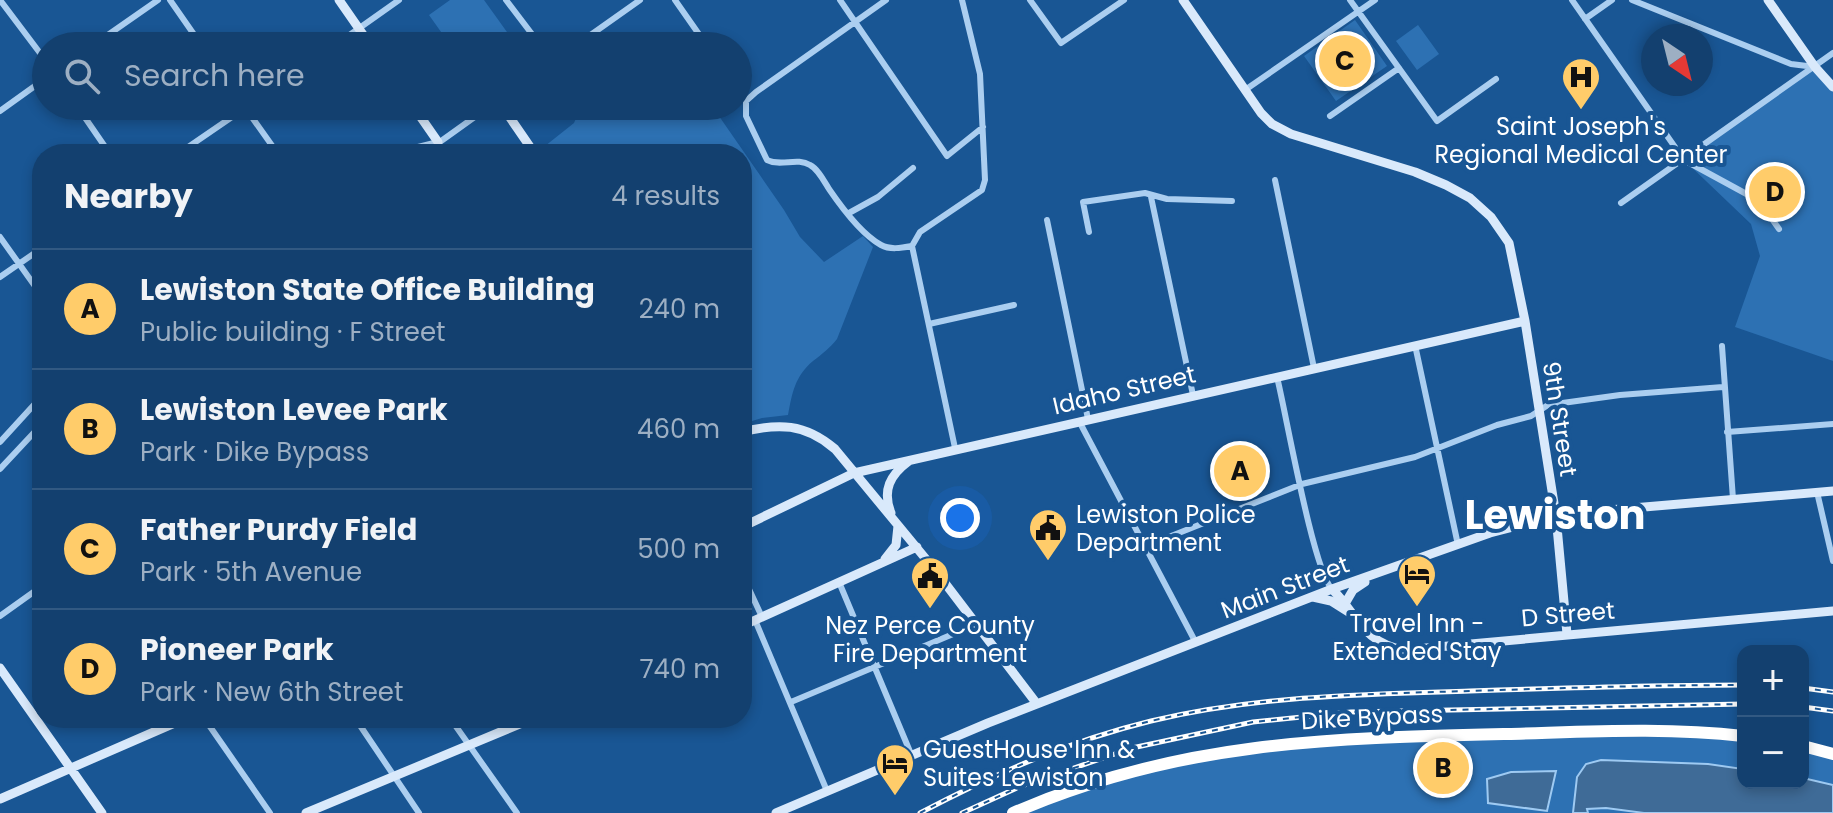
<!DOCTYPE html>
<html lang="en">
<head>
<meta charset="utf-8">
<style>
  :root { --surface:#13406f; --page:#204b77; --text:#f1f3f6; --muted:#9dafc3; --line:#325982; --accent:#ffcc6a }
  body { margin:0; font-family:Poppins,sans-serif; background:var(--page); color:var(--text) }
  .controls { position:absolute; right:24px; bottom:24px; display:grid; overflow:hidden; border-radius:16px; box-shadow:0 4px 12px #0003 }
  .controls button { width:72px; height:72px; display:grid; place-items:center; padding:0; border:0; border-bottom:2px solid var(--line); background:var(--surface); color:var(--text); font:40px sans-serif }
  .compass { position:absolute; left:1641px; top:24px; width:72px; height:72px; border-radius:50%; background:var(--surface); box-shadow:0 4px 12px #0003; rotate:145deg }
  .you { position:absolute; left:960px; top:518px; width:28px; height:28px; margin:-20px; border:6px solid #fff; border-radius:50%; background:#1a73e8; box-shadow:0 0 0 12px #1a73e833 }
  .badge { display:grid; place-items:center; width:52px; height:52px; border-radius:50%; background:var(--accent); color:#111; font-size:26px; font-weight:700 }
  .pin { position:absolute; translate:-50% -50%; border:4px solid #fff; box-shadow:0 2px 8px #0006 }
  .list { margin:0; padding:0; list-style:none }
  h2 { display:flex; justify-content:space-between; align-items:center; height:104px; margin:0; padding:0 32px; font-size:34px }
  h2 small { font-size:26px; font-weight:400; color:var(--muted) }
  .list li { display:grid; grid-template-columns:52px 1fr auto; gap:24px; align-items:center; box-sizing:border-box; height:120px; padding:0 32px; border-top:2px solid var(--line) }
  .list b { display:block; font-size:30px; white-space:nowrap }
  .list p { margin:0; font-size:26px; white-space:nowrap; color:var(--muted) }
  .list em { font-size:26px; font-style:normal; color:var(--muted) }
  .icon { flex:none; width:44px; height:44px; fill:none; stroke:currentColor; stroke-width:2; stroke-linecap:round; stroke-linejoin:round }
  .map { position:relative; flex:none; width:1833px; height:813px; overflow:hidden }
  .search { position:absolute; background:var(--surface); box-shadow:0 4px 12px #0003; left:32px; top:32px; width:720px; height:88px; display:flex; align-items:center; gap:20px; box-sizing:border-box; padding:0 28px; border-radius:44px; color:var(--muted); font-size:30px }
  .panel { position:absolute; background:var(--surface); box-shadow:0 4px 12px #0003; left:32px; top:144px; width:720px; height:584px; border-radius:32px }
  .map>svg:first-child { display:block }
</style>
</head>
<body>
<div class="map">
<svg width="1833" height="813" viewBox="0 0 1833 813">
  <rect width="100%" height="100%" fill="#195694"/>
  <path fill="#2d71b3" d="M450 0H484L512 39 503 46H451L429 15Z
    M1355 20 1387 66 1336 101 1304 56Z
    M1418 25 1439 54 1417 70 1396 41Z
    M1815 67 1833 87V361L1735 327 1760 256 1751 224 1684 160Z
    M581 106H712L784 210 800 237 824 262 863 236 873 247 837 339C830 348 822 354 813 361 795 376 792 393 788 415L762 418 742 424V154H548L545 146 574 123Z
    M1743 736V783H1803V746L1833 754V813H1013L1127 772 1358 738Z"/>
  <path fill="#3f6b97" stroke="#9ecaf2" stroke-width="2" d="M1601 760 1708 764 1743 769V783H1803V778L1833 785V813H1644L1606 808 1587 809 1588 813H1573L1577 777 1586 764Z
    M1556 771 1547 811 1488 803 1487 779 1511 772Z"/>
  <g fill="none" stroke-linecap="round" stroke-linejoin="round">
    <path stroke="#abcef0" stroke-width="6" d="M0 0 46 61
      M170 0 202 46
      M506 0 541 46
      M675 0 703 40
      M840 0 947 156 983 127
      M886 0 756 92 746 101V116L767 160C781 167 797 157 810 165 818 169 824 181 829 189 842 208 861 234 881 245 890 250 901 248 912 246
      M1030 0 1061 43 1124 0
      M1350 0 1437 121 1496 79
      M1572 0 1684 160 1752 197 1765 209 1779 229
      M1632 0 1791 64 1815 67
      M1585 19 1612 0
      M92 46 158 0
      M334 46 399 0
      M575 46 640 0
      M1245 90 1375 0
      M77 106 110 154
      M244 106 278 154
      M0 111 46 78
      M1330 116 1399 68
      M178 154 248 106
      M404 154 410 149 434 143
      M423 154 490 106
      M1275 180 1314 368
      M1151 197 1193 395
      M1621 203 1833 53
      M849 213 878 197 913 168
      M1047 220 1088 419
      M1089 232 1083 202 1145 193 1167 199 1232 201
      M0 237 42 296
      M0 277 42 248
      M929 324 1014 305
      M1415 345 1458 545
      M1722 346 1733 499
      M1277 377C1286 413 1313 570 1332 589
      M1079 421 1196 643
      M1727 432 1833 424
      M0 442 42 396
      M955 448 912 246 920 232 982 190 985 180 980 74 962 0
      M0 469 42 424
      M1817 492 1833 561
      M1146 546 1302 484 1415 457 1497 425 1531 416 1548 405 1620 395 1723 387
      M742 574 762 617
      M839 582 911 754
      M0 616 42 586
      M755 620 827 791
      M791 702 977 624
      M204 718 270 813
      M355 718 419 813
      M450 718 517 813"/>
    <path stroke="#d9e9fb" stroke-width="9" d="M339 0 371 46
      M1183 0 1261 113 1272 124 1291 134 1415 172 1446 185 1470 198 1491 217 1509 243 1525 321 1556 516 1567 634
      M1768 0 1815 67 1833 87
      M413 106 438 142
      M502 106 535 154
      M742 432C778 423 805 423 835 449L935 570 1037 704
      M891 513C882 490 890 475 909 461
      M742 527 854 473 1525 321
      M885 559 896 545 898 526
      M1332 589C1358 615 1362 642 1404 650L1833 611
      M1313 597 1331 601 1350 613
      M1346 602 1353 590 1365 582
      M742 626 917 547
      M0 668 102 813
      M0 799 186 718
      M306 813 534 718
      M776 813 988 723 1332 589 1490 533 1556 516 1597 511 1833 491"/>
    <path stroke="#fff" stroke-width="12" d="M1803 746 1833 754
      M1013 813C1178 741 1330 738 1507 734 1585 732 1664 727 1743 736"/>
    <defs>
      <path id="rail" d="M1803 688 1833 692
        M1803 707 1833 711
        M920 813C994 774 1069 741 1151 721 1255 696 1363 694 1470 691 1561 688 1652 685 1743 685
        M962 813 1019 787 1132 748 1253 722 1351 712 1743 704"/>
    </defs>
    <use href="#rail" stroke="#fff" stroke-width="5"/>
    <use href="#rail" stroke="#195694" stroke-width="2" stroke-dasharray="6" stroke-linecap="butt"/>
  </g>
  <defs>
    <symbol id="hospital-pin" viewBox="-11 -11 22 30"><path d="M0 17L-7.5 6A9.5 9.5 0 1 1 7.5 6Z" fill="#ffcc6a" stroke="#195694"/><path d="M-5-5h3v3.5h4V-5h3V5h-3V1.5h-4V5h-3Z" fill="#111"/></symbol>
    <symbol id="civic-pin" viewBox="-11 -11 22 30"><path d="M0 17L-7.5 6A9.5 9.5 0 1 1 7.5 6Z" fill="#ffcc6a" stroke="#195694"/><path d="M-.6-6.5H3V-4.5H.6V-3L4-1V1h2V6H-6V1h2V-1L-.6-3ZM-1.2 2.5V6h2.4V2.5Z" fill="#111"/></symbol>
    <symbol id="hotel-pin" viewBox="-11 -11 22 30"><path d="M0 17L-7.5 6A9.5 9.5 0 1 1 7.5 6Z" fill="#ffcc6a" stroke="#195694"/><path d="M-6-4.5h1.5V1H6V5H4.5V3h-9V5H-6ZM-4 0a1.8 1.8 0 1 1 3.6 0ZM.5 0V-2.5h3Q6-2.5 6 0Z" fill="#111"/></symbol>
  </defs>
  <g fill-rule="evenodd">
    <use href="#hospital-pin" x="1559" y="55" width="44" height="60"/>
    <use href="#civic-pin" x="1026" y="506" width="44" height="60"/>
    <use href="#hotel-pin" x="1395" y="552" width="44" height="60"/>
    <use href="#civic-pin" x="908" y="554" width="44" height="60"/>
    <use href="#hotel-pin" x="873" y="741" width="44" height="60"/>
  </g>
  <g text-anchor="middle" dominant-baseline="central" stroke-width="8" stroke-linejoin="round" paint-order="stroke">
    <g font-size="24" fill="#fff" stroke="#195694">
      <text x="1581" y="126">Saint Joseph's<tspan x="1581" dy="28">Regional Medical Center</tspan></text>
      <text x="1076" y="514" text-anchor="start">Lewiston Police<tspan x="1076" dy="28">Department</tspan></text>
      <text x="1417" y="623">Travel Inn -<tspan x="1417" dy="28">Extended Stay</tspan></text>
      <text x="930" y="625">Nez Perce County<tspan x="930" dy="28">Fire Department</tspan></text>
      <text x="923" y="749" text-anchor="start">GuestHouse Inn &amp;<tspan x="923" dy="28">Suites Lewiston</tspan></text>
    </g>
    <g font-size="24" fill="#fff" stroke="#195694">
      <text transform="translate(1124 390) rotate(-13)">Idaho Street</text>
      <text transform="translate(1560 419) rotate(81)">9th Street</text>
      <text transform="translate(1285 587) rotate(-21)">Main Street</text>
      <text transform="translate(1568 614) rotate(-5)">D Street</text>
      <text transform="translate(1372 717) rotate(-3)">Dike Bypass</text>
    </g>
    <g font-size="40" font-weight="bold" fill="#fff" stroke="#195694">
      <text x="1555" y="515">Lewiston</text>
    </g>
  </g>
</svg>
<div class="controls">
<button>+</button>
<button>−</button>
</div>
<svg class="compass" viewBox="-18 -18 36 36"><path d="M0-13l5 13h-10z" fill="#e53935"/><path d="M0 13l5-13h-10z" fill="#9dafc3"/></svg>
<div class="you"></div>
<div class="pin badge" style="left:1240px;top:471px">A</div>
<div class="pin badge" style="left:1443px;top:768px">B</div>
<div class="pin badge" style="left:1345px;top:61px">C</div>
<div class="pin badge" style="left:1775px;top:192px">D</div>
<div class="search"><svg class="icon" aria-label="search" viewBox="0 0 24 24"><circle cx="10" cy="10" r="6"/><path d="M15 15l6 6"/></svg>Search here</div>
<section class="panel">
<h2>Nearby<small>4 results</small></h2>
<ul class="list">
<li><span class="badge">A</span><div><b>Lewiston State Office Building</b><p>Public building · F Street</p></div><em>240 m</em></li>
<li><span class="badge">B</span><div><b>Lewiston Levee Park</b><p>Park · Dike Bypass</p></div><em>460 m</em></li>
<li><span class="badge">C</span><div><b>Father Purdy Field</b><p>Park · 5th Avenue</p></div><em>500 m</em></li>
<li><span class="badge">D</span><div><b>Pioneer Park</b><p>Park · New 6th Street</p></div><em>740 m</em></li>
</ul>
</section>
</div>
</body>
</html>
